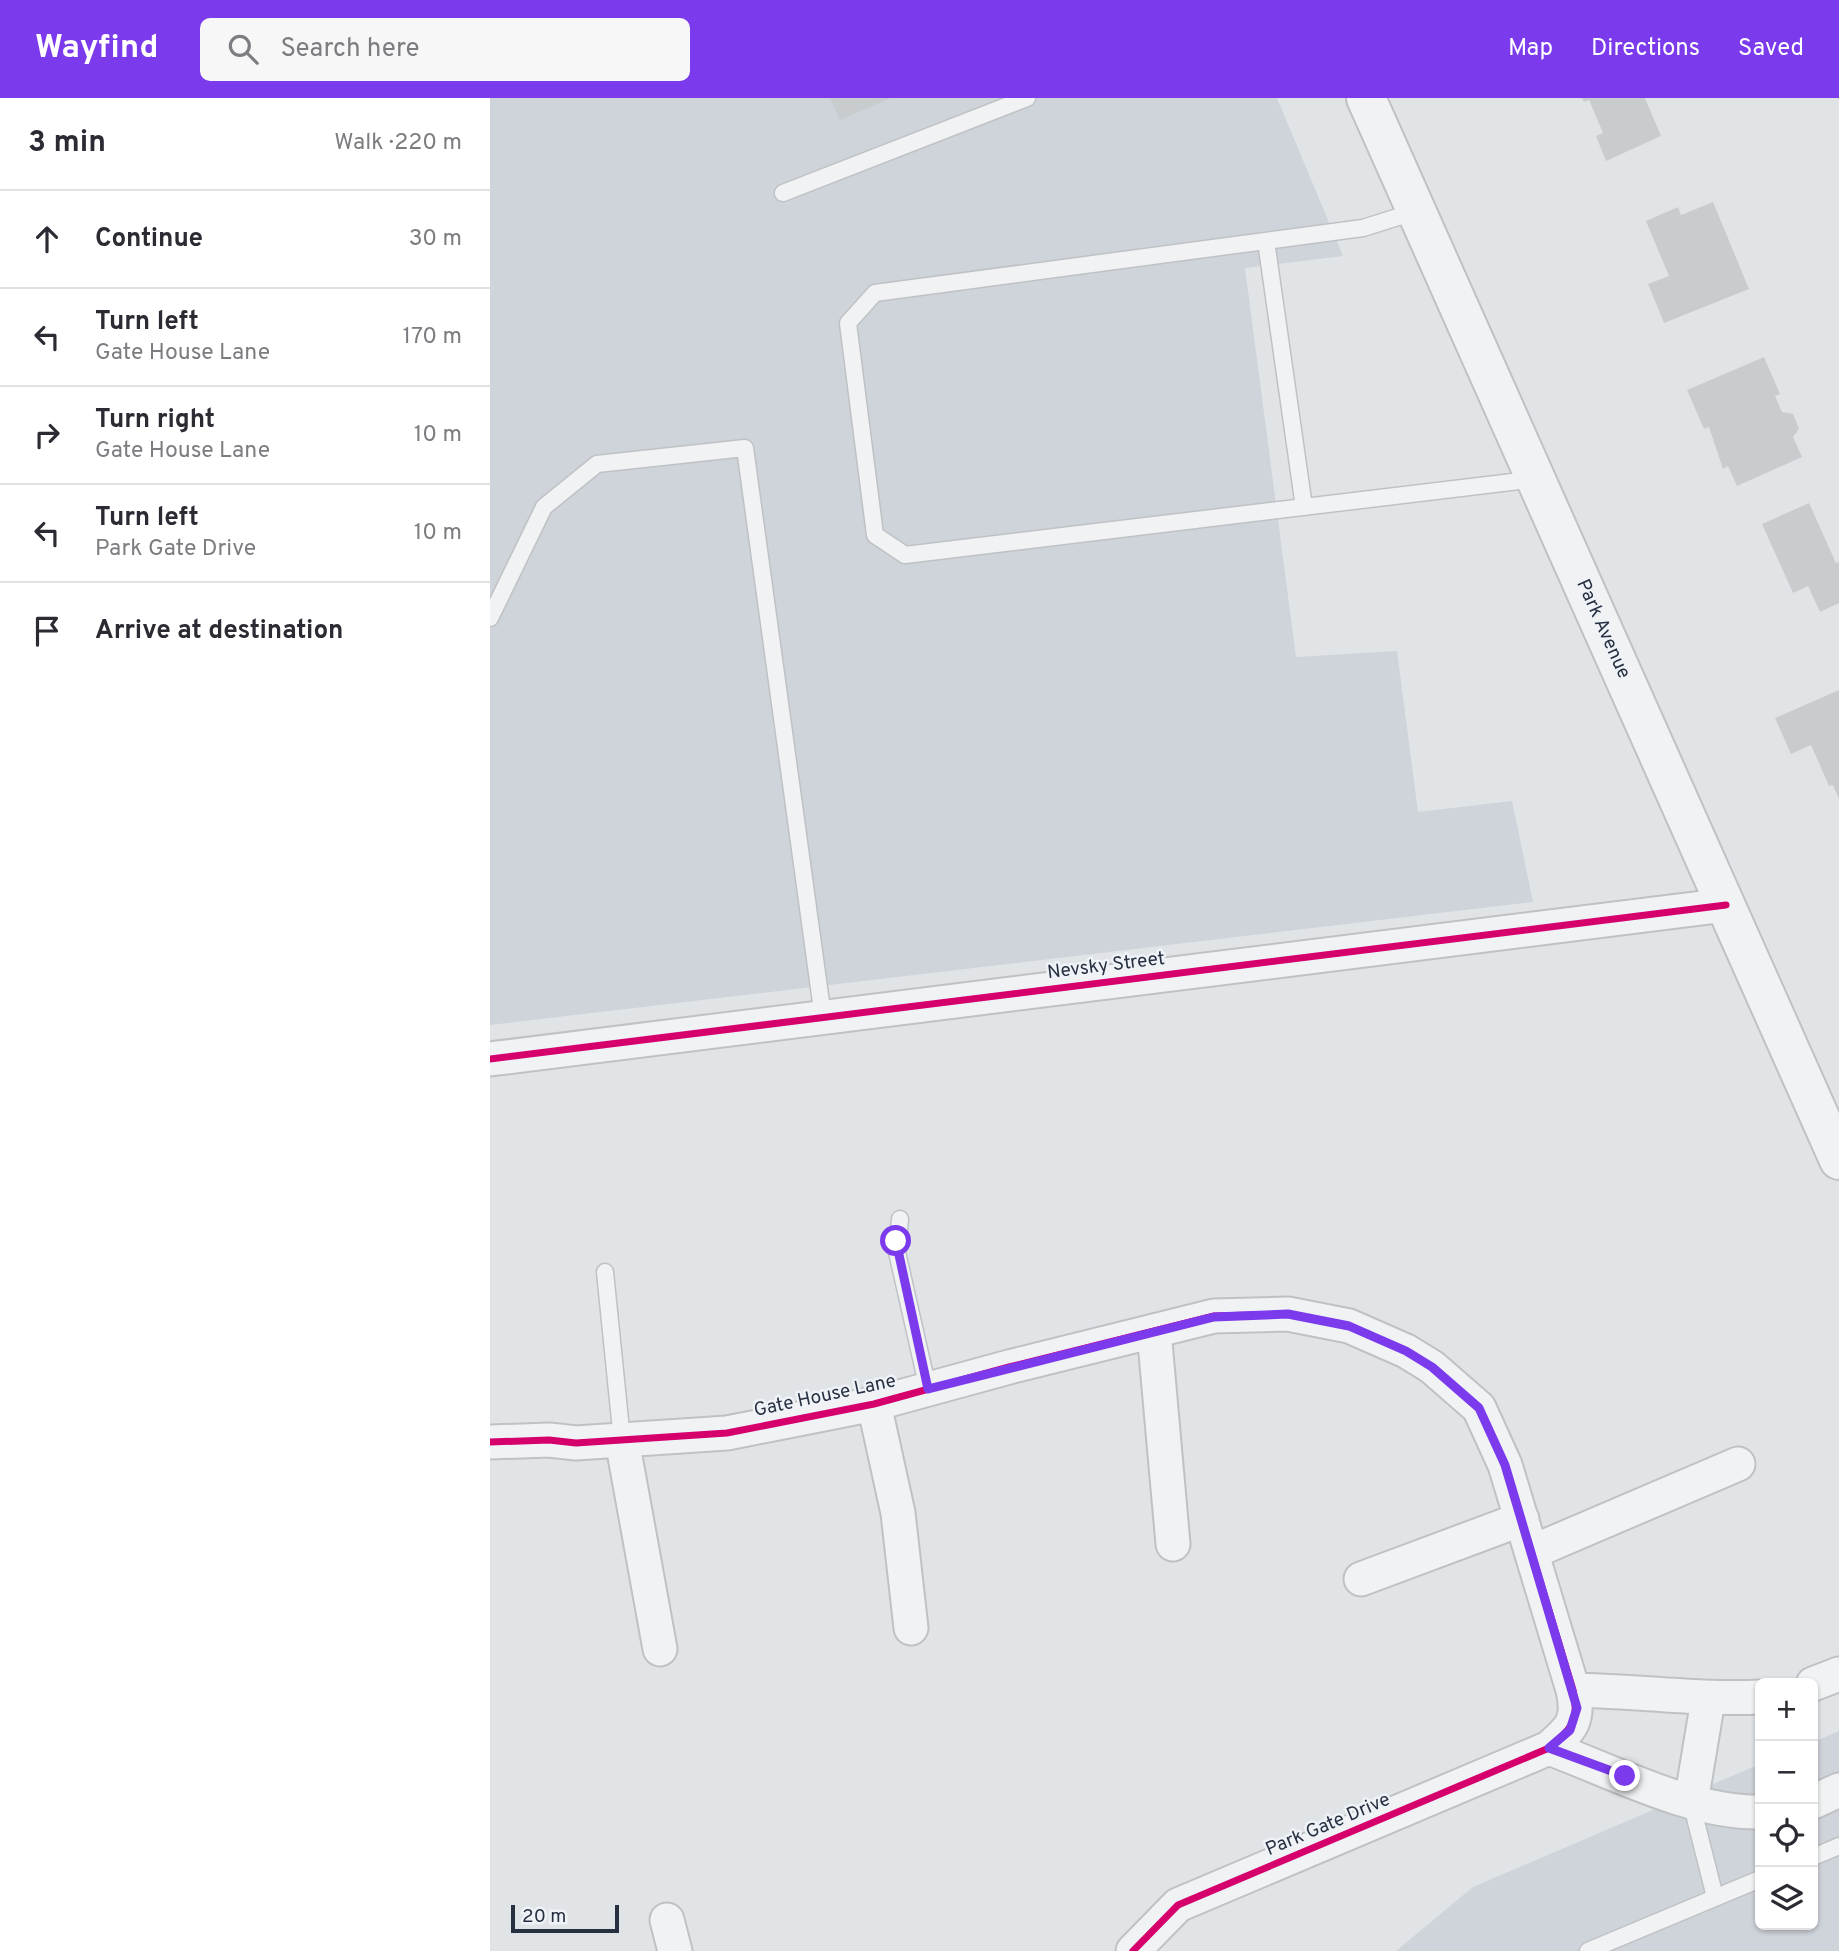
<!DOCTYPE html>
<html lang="en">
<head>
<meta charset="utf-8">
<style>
  :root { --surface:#fff; --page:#f7f7f7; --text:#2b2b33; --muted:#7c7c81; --line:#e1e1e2; --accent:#7c3aed }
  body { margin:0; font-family:Overpass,sans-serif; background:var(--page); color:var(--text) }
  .controls { position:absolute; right:21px; bottom:21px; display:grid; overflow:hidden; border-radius:10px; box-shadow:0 2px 5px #0004 }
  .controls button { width:63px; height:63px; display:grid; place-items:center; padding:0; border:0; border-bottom:2px solid var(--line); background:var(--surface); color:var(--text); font:35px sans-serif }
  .scale { position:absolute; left:21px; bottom:18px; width:108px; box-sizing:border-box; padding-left:7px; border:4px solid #273041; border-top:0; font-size:19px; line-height:24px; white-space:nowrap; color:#273041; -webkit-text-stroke:5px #eff2f6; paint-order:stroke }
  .stop { position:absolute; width:21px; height:21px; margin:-16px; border:5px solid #7c3aed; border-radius:50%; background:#fff }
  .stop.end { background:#7c3aed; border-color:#fff; box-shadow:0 2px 7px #0008 }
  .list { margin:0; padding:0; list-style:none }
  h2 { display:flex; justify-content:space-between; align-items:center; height:91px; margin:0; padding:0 28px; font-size:30px }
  h2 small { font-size:23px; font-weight:400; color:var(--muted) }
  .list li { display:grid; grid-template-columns:46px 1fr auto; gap:21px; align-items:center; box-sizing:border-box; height:98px; padding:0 28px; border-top:2px solid var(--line) }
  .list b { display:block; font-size:26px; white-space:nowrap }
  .list p { margin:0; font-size:23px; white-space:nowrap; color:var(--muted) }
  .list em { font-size:23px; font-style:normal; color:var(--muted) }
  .icon { flex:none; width:38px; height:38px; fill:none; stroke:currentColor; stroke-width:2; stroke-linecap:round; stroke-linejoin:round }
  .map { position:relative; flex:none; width:1349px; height:1853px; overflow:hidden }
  header { display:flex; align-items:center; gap:42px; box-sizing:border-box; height:98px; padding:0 35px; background:var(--accent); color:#fff }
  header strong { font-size:33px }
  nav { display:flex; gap:38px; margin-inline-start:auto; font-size:24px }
  .search { width:490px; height:63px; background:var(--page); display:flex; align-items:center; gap:18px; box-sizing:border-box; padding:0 24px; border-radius:10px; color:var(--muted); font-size:26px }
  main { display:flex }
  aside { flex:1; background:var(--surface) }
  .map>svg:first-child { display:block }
</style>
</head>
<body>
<header>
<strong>Wayfind</strong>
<div class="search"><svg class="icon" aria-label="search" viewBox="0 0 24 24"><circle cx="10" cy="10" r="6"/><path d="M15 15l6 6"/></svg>Search here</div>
<nav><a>Map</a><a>Directions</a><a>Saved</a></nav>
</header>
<main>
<aside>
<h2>3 min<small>Walk · 220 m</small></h2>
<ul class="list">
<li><svg class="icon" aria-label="ahead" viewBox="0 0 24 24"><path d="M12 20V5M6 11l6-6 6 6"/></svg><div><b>Continue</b></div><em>30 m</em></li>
<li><svg class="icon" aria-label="left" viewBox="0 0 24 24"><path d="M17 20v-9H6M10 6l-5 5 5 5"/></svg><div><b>Turn left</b><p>Gate House Lane</p></div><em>170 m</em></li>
<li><svg class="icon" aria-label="right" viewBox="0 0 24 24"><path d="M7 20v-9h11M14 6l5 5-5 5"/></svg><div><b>Turn right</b><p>Gate House Lane</p></div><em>10 m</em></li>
<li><svg class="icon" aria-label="left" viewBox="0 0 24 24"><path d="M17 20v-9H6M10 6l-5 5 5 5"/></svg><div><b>Turn left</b><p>Park Gate Drive</p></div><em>10 m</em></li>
<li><svg class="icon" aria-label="arrive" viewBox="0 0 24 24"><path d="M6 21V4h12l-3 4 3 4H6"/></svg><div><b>Arrive at destination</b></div></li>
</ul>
</aside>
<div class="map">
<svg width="1349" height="1853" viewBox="0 0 1349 1853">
  <rect width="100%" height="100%" fill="#e1e4e7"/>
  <path fill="#cfd3da" d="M0 0H787L853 158 755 170 806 559 907 553 928 714 1022 703 1043 804 0 927Z
    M1349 1633V1853H906L983 1789 1270 1666V1827H1323V1644Z"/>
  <path fill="#c9cccf" d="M340 0H401L350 22Z
    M1092 0H1155L1171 38 1116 63 1106 38 1113 35 1099 2 1094 4Z
    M1223 104 1259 191 1174 225 1158 186 1179 178 1156 123 1188 109 1191 117Z
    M1274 259 1290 296 1285 298 1292 314 1303 316 1309 331 1303 339 1312 359 1247 388 1238 368 1233 371 1219 329 1214 331 1197 292Z
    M1319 405 1346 465 1349 464V505L1330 514 1318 488 1303 495 1272 426Z
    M1349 592V701L1343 687 1339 688 1321 647 1301 656 1285 620Z"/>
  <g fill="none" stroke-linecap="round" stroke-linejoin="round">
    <defs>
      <path id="service" d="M293 95 537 0
        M927 113 873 130 385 195 358 225 385 437 415 457 1046 381
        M776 143 814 409
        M0 520 54 409 107 366 255 350 333 919
        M410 1121 407 1154 438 1291
        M115 1174 132 1342
        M1201 1704 1225 1799
        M1323 1759 1349 1748
        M1098 1853 1270 1781"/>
      <path id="minor" d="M0 961 1236 807
        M664 1233 683 1446
        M384 1306 408 1415 421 1530
        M132 1342 170 1551
        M0 1344 59 1342 86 1345 237 1335 384 1306 519 1269 724 1218 798 1216 859 1228 916 1253 942 1269 989 1310 1015 1367 1083 1592C1090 1623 1081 1631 1059 1650L688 1807 643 1853
        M1042 1454 1248 1366
        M871 1481 1032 1421
        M1323 1586 1349 1576
        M1083 1592C1146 1593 1208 1602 1270 1599
        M1059 1650C1124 1674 1200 1715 1270 1714
        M1201 1704 1218 1602
        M1323 1704 1349 1692
        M177 1822 185 1853"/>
      <path id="tertiary" d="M876 0 1349 1062"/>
    </defs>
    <use href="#service" stroke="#bfc2c5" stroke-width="19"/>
    <use href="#minor" stroke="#bfc2c5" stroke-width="37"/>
    <use href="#tertiary" stroke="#bfc2c5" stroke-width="42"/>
    <use href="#service" stroke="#f1f2f3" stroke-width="16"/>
    <use href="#minor" stroke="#f1f2f3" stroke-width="33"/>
    <use href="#tertiary" stroke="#f1f2f3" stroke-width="38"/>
    <defs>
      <path id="cycleway" d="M0 961 1236 807
        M0 1344 59 1342 86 1345 237 1335 384 1306 519 1269 724 1218 798 1216 859 1228 916 1253 942 1269 989 1310 1015 1367 1083 1592C1090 1623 1081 1631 1059 1650L688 1807 643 1853"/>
    </defs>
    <use href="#cycleway" stroke="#eff2f6" stroke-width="11"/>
    <use href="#cycleway" stroke="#d6006c" stroke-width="7"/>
  </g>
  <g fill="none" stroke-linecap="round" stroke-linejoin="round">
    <path stroke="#7c3aed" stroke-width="9" d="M406 1143 438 1291 724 1219 798 1216 859 1228 916 1253 942 1269 989 1310 1015 1367 1087 1610 1080 1632 1059 1650 1135 1678"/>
  </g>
  <g text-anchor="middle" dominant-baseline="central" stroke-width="5" stroke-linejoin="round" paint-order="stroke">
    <g font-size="19" fill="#273041" stroke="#eff2f6">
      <text transform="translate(1113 531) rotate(66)">Park Avenue</text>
      <text transform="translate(616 868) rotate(-7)">Nevsky Street</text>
      <text transform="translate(335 1298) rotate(-12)">Gate House Lane</text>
      <text transform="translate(838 1727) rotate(-23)">Park Gate Drive</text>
    </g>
  </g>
</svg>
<div class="controls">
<button>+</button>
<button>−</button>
<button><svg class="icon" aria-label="locate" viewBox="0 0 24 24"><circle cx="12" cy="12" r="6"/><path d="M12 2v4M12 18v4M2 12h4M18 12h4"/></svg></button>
<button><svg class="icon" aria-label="layers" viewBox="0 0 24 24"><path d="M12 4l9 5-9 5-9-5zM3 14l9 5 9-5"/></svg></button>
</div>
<div class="scale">20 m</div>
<div class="stop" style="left:406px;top:1143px"></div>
<div class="stop end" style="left:1135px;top:1678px"></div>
</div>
</main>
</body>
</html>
